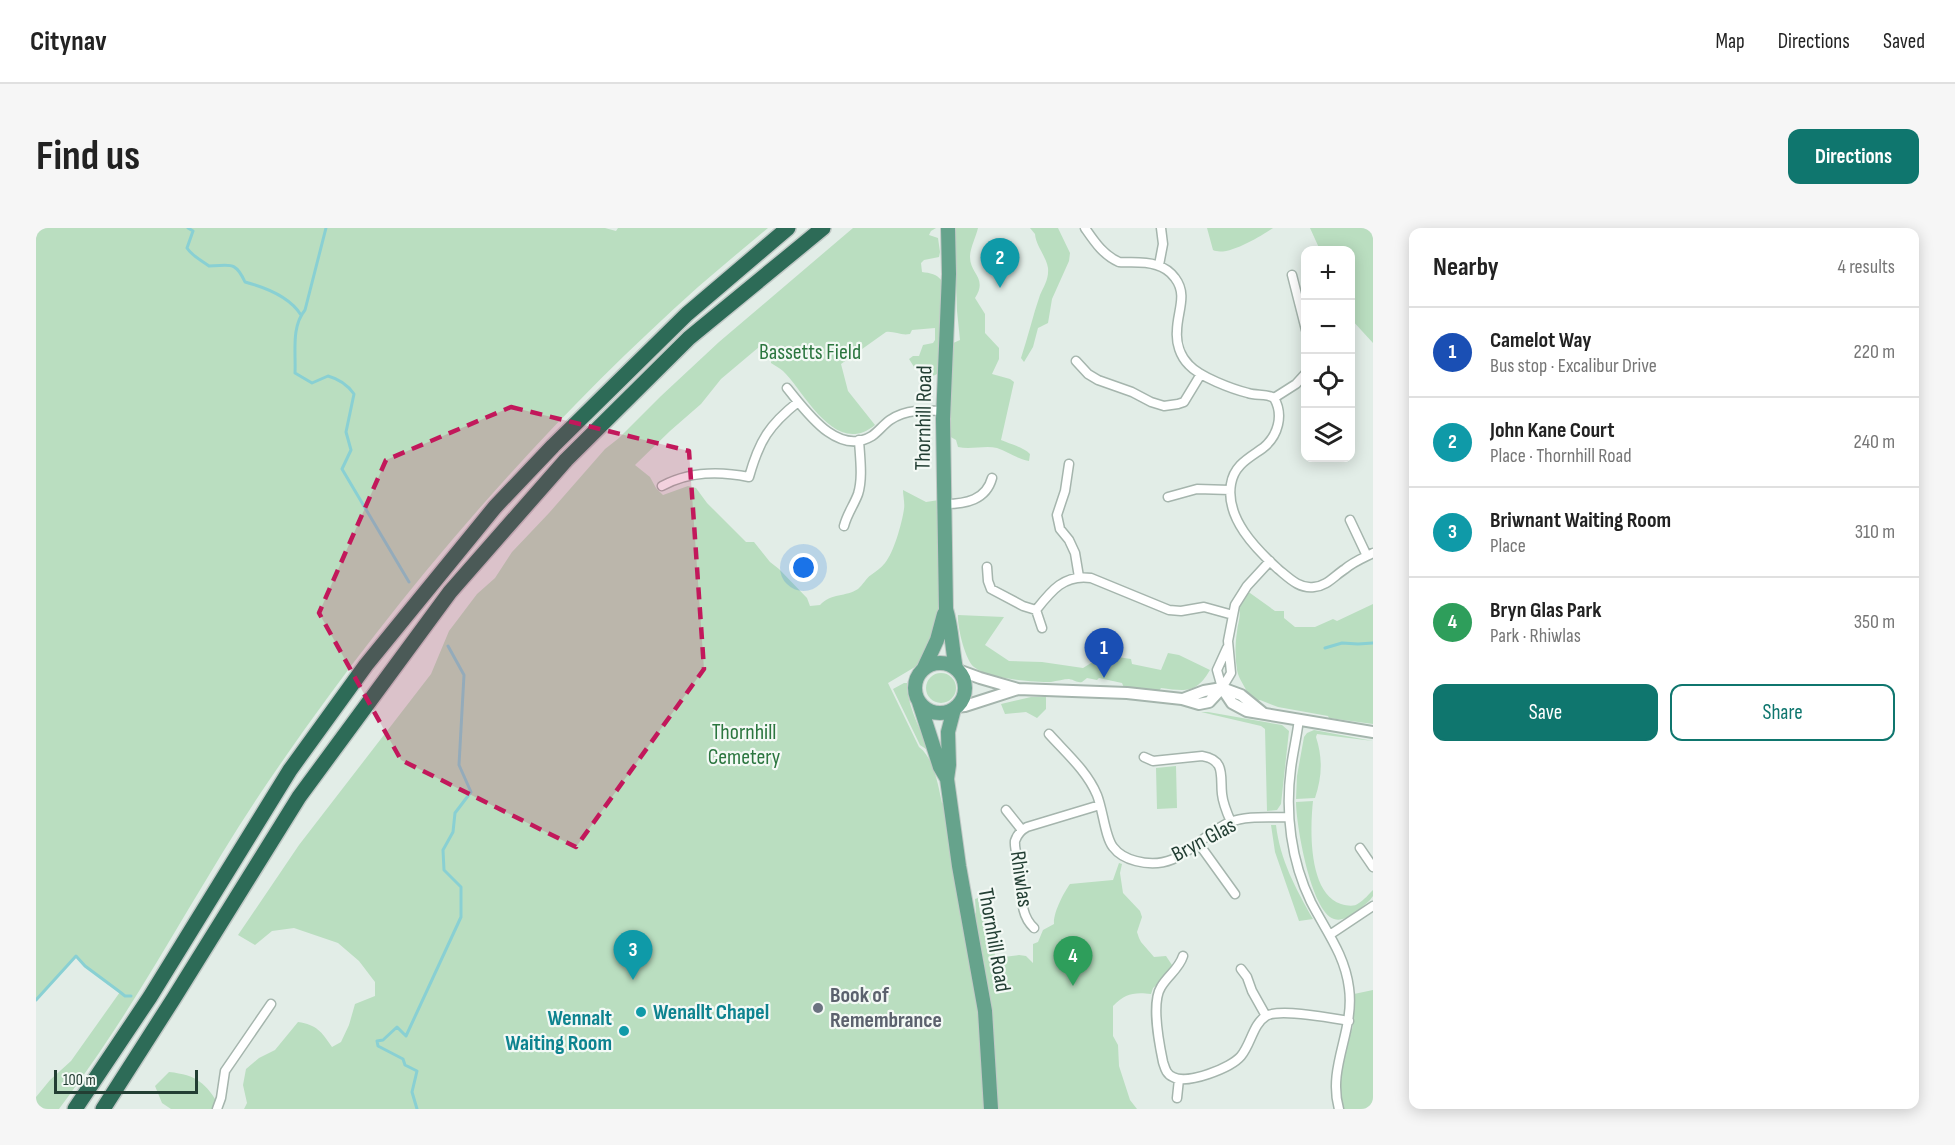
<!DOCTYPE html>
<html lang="en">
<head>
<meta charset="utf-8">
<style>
  :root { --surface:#fff; --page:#f6f6f6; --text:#222; --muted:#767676; --line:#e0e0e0; --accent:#0f766e }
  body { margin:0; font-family:"Sofia Sans Condensed",sans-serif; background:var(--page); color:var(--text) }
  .controls { position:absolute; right:18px; top:18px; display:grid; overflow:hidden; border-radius:12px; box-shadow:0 3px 15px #0003 }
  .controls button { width:54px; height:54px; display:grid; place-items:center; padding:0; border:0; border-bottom:2px solid var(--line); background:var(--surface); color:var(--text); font:30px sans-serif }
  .scale { position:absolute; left:18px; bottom:15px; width:144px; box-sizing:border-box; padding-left:6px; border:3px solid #223e33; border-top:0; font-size:16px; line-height:21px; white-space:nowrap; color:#223e33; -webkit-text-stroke:4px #f3f9f5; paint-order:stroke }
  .you { position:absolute; left:768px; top:340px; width:21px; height:21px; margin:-15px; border:4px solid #fff; border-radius:50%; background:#1a73e8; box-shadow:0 0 0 9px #1a73e833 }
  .badge { display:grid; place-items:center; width:39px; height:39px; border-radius:50%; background:var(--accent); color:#fff; font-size:20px; font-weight:700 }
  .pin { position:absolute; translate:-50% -50px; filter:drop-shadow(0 2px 3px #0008) }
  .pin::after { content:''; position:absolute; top:32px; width:21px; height:18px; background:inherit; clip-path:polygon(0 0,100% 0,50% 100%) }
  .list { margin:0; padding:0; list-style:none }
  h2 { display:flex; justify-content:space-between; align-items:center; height:78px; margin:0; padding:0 24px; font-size:26px }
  h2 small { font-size:20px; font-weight:400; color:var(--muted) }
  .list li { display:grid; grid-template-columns:39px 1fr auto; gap:18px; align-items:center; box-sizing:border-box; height:90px; padding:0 24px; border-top:2px solid var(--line) }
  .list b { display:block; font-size:22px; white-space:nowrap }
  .list p { margin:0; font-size:20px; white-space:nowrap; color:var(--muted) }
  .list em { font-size:20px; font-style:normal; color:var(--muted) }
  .actions { display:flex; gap:12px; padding:18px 24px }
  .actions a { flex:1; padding:14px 0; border:2px solid var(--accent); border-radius:12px; text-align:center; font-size:21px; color:var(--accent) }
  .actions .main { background:var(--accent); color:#fff }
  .icon { flex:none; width:33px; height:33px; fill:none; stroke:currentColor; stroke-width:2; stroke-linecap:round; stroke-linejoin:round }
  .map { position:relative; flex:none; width:1337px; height:881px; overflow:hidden; border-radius:12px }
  header { display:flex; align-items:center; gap:36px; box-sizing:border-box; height:84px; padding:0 30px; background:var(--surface); border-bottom:2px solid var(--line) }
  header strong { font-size:28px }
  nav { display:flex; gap:33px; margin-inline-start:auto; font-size:21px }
  .intro { display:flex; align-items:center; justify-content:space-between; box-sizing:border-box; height:144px; padding:0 36px }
  h1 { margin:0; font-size:42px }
  .button { padding:15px 27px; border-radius:12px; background:var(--accent); color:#fff; font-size:21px; font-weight:700 }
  main { display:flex; gap:36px; padding:0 36px }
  aside { flex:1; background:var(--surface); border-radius:12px; box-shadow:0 3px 15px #0003 }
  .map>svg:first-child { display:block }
</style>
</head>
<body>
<header>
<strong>Citynav</strong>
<nav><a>Map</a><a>Directions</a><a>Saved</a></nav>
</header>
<div class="intro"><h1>Find us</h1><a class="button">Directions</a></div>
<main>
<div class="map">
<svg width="1337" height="881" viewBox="0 0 1337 881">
  <rect width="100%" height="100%" fill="#e2ede7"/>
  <path fill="#badec0" d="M0 0H569L580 3 582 0H732C708 20 685 39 662 59 499 205 355 373 232 554 172 642 123 737 63 825 50 844 37 862 23 881H0V869L14 852 35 833 84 764 49 738 40 728 0 772Z
    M817 0H900L895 3 893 7 902 10 904 24 903 29 888 32 885 35 886 44C894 45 901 46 906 53L903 136 901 146 897 148 894 140 889 138 880 142 873 131 877 128H883L887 117 897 115 899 112V100L876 102 874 106C865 108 859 103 850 104L805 136 812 163 839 197C799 230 769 164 747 143 744 140 739 138 735 135V127L723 119 685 151 665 176 634 203 599 237 614 249 620 260 627 267 652 258 660 260 671 275 710 314H718L734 334 743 341 771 370 774 378 784 377C795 365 810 369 822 361 827 357 830 350 835 347 840 343 845 340 849 335 858 324 866 295 868 281 869 275 867 268 867 262L890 274 903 272 905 332 903 395 884 433 879 439 852 455 883 519C898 530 902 557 906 575L909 576 943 760 941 776 945 785 944 806C950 809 954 809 958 803L954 793 946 744 949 739 942 703 937 699 936 688 940 685 939 671 942 670 944 685 952 690 951 701 954 711 958 714 959 730 983 727 990 728 997 735V716L1002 714 1007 702 1018 696C1017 685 1028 664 1034 656L1077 652 1083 635 1086 636 1084 645 1087 665 1104 683 1106 689 1101 704 1103 710 1105 714 1118 729 1130 728 1136 737 1132 747 1117 760 1115 766C1097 764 1089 766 1077 778V808L1082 817 1083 838 1094 872 1101 881H961L960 841 956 836 950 881H208L211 875 207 857 210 841 223 830 239 822 262 794C281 797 285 803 296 819L305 814 313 797 319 776 339 768V754L323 733 302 715 258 700 236 703 219 717 202 707 263 617 395 446 413 403 441 366 459 350 476 324 513 285 569 221 583 210 625 168 683 114Z
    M918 0H942C940 9 934 20 934 29 934 46 952 50 939 70L949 86V105L963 120V131L956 146 974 151 978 154 965 212C974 216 988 219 994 226L993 233C981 231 973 224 961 220 949 217 935 222 922 219L920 212 913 208 914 173 916 166 913 153 915 116 924 112 921 83Z
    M994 0H1022L1034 25 1033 33 1016 71 1012 95 1002 100 997 119 988 134 985 130C992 109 997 87 1004 67 1008 58 1013 51 1012 40 1010 28 1000 18 999 6Z
    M1171 0H1237C1223 9 1191 29 1177 22Z
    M1274 0H1337V115L1315 91 1314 22H1284Z
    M1210 364 1214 365 1239 383H1248V390L1259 399H1279L1297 391 1301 393 1337 376V496L1293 490 1292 488 1242 479 1224 472 1219 474 1214 471C1211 460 1203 453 1201 442 1199 429 1199 416 1201 404 1202 393 1206 387 1202 377Z
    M922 387 968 389 949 417 973 433 1006 434 1047 440 1068 427 1074 426 1075 428 1095 431 1096 436 1125 442 1132 425 1143 427 1174 442C1160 466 1150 463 1125 460L1123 463 1104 460 1100 462H1089L1086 455 1063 450 1061 452 1051 450 1046 454C1041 455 1039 452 1033 451 1028 451 1021 453 1015 454 996 454 953 451 938 439 929 432 921 398 922 387Z
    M890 460a15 15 0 1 1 30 0a15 15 0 1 1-30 0Z
    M868 455H871C871 478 885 502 893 523L884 517 857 461Z
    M995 469H1010V481L1001 490 990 484 969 486 965 476Z
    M1165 484H1172L1246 497 1253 503 1245 576 1241 582 1231 583 1229 501 1225 498Z
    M1278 502 1337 513 1281 506 1280 509C1287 531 1286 549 1279 570L1260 571 1261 548 1268 509 1271 505Z
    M1140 538 1141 580 1121 581 1120 540Z
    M1277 573C1274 601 1272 665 1305 676 1312 678 1318 679 1323 675 1328 672 1333 666 1337 662V668L1334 672C1325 680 1310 695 1298 691 1275 684 1260 596 1260 574Z
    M1235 597H1240C1244 632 1260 661 1277 691L1263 693 1239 624Z
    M1337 762V881H1307L1303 858 1308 826 1317 798 1318 766Z
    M133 844C161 847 170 855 184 879L187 881H135L126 875 119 858Z"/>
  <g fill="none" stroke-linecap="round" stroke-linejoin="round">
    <path stroke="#89d0d3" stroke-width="3" d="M152 0 157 3 151 20C156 28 165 32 173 38 194 38 199 32 209 54 228 59 254 69 265 87
      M290 0 269 82C255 99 260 124 259 145L276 155 292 148C303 151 311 156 318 166L310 204 315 222 306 241 373 354
      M1289 420 1306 415 1322 416 1337 415
      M0 772 40 728 49 738 84 764 89 768H95
      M381 881 376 864 381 843 369 837 367 831 342 818 341 813 347 812 361 799 370 808 425 689V659L408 642 407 622 417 604 419 585 435 564 423 537 428 447 412 418"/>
    <defs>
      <path id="minor" d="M1049 0C1058 13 1067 27 1083 34 1095 35 1108 33 1120 37 1127 39 1134 43 1139 50 1152 67 1141 84 1141 103 1140 115 1144 128 1153 137 1164 149 1196 161 1212 165 1220 168 1231 165 1238 170
        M1123 37 1127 16 1125 0
        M1256 47 1270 102
        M1040 133 1052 146 1062 152 1096 164 1115 174 1128 178 1142 176 1148 174 1165 146
        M751 160C770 183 801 229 836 208 843 203 847 197 854 192 870 181 889 182 908 183
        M1238 170C1248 187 1242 208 1227 220 1213 230 1198 237 1195 256 1189 290 1220 321 1242 341 1253 350 1263 361 1278 359 1291 358 1298 348 1309 341 1317 334 1327 330 1337 325
        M1238 170 1260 156 1270 145
        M1033 236 1029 263 1021 287 1024 301 1033 312 1039 325 1043 349
        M626 258C654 243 683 243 713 249 723 213 733 197 762 174
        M1132 269 1161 261 1194 262
        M909 276C930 276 950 272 956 250
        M1314 292 1331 328
        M808 298C811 286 818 277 822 266 827 250 824 230 823 212
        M951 339 952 353 955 361 987 378 1000 382C1015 363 1028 346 1055 350L1133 382 1145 383 1168 379 1197 387
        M1000 382 1006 400
        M1186 460 1195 445 1192 413 1199 377 1211 358 1234 333
        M1186 460 1181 442 1191 420
        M1263 491C1261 508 1257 524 1255 540 1249 585 1255 633 1275 674 1290 703 1309 727 1313 760 1319 803 1291 839 1303 881
        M1013 506C1030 525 1051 543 1061 567 1067 582 1069 609 1077 619 1083 627 1092 631 1100 633 1144 645 1161 608 1194 594 1212 587 1235 590 1253 589
        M1108 529 1117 533 1166 528C1190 532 1184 548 1186 566 1187 576 1191 585 1195 594
        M970 582 986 602
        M1163 616 1199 666
        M1324 620 1337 639
        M998 700C981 684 988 662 984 641 983 633 978 622 979 613 981 607 985 602 991 599L1064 577
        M1295 706 1337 678
        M1147 728C1143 741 1132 747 1125 759 1115 775 1123 815 1127 834 1129 840 1130 846 1137 849 1151 857 1195 840 1205 828 1215 816 1217 796 1230 788 1244 780 1295 790 1313 793
        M1205 741 1211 749 1216 763 1230 788
        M1141 870 1143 851
        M181 881 185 870 189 843 235 776"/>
      <path id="tertiary" d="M922 442 944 450 982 461 1091 465 1146 471 1163 476 1173 474 1186 460
        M1186 460 1196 475 1211 483 1337 504
        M1147 471 1168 463 1186 460 1205 467 1227 485
        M919 479 929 478 982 461"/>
      <path id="primary" d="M912 0 913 46 907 191 910 381C916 400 916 421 920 441
        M879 460a25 25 0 1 1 50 0a25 25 0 1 1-50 0Z
        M888 440 901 412 908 386
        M883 474 904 539 911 551
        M918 481 912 504 913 537 911 551 923 638 949 783 955 881"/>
      <path id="motorway" d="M39 881 114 769 254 542 330 437 459 279 517 218 651 86 752 0
        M67 881 138 770 263 569 414 364 530 232 653 110 787 0"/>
    </defs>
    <use href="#minor" stroke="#a5b5ad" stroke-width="11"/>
    <use href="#tertiary" stroke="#a5b5ad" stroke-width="14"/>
    <use href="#primary" stroke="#c1c9c6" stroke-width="16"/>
    <use href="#motorway" stroke="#c1c9c6" stroke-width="18"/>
    <use href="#minor" stroke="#fff" stroke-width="8"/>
    <use href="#tertiary" stroke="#fff" stroke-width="10"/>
    <use href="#primary" stroke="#66a38c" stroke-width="14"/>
    <use href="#motorway" stroke="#2d6b57" stroke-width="15"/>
  </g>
  <path fill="#c2185b" fill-opacity="0.2" stroke="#c2185b" stroke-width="4.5" stroke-dasharray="12 8" stroke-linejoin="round" d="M475 179 653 223 668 441 540 619 365 532 283 385 350 232Z"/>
  <circle fill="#6b7280" stroke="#f3f9f5" stroke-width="2" cx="782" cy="780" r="6"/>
  <g fill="#0f9aa8" stroke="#f3f9f5" stroke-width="2">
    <circle cx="605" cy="784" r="6"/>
    <circle cx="588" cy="803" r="6"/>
  </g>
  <g text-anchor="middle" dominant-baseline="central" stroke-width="4.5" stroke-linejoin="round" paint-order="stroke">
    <g font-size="22" fill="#2b763f" stroke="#f3f9f5">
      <text x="774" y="124">Bassetts Field</text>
      <text x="708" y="504">Thornhill<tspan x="708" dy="25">Cemetery</tspan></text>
    </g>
    <g font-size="22" fill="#223e33" stroke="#f3f9f5">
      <text transform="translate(888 190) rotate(-89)">Thornhill Road</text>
      <text transform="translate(1168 612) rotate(-28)">Bryn Glas</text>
      <text transform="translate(985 651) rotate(82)">Rhiwlas</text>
      <text transform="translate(958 712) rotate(80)">Thornhill Road</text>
    </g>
    <g font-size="22" font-weight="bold" fill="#5b616d" stroke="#f3f9f5" text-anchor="start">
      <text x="794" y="767">Book of<tspan x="794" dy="25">Remembrance</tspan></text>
    </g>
    <g font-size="22" font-weight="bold" fill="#0d838f" stroke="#f3f9f5" text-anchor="start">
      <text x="617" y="784">Wenallt Chapel</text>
      <text x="576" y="790" text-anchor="end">Wennalt<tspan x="576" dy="25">Waiting Room</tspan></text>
    </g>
  </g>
</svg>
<div class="controls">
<button>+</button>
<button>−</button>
<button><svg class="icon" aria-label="locate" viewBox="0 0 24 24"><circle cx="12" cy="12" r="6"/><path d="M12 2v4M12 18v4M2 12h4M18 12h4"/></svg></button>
<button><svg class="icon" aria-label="layers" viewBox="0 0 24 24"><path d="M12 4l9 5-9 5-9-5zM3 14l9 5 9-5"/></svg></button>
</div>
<div class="scale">100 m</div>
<div class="you"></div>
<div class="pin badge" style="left:1068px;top:450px;background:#1a4fb4">1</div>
<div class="pin badge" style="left:964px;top:60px;background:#0f9aa8">2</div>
<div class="pin badge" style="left:597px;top:752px;background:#0f9aa8">3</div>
<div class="pin badge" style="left:1037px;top:758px;background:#2e9e5b">4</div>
</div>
<aside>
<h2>Nearby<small>4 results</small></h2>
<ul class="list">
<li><span class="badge" style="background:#1a4fb4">1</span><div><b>Camelot Way</b><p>Bus stop · Excalibur Drive</p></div><em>220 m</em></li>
<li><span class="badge" style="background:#0f9aa8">2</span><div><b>John Kane Court</b><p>Place · Thornhill Road</p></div><em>240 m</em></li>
<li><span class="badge" style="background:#0f9aa8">3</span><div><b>Briwnant Waiting Room</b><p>Place</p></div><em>310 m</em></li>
<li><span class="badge" style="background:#2e9e5b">4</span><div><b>Bryn Glas Park</b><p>Park · Rhiwlas</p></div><em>350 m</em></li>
</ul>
<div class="actions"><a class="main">Save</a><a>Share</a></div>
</aside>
</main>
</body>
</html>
